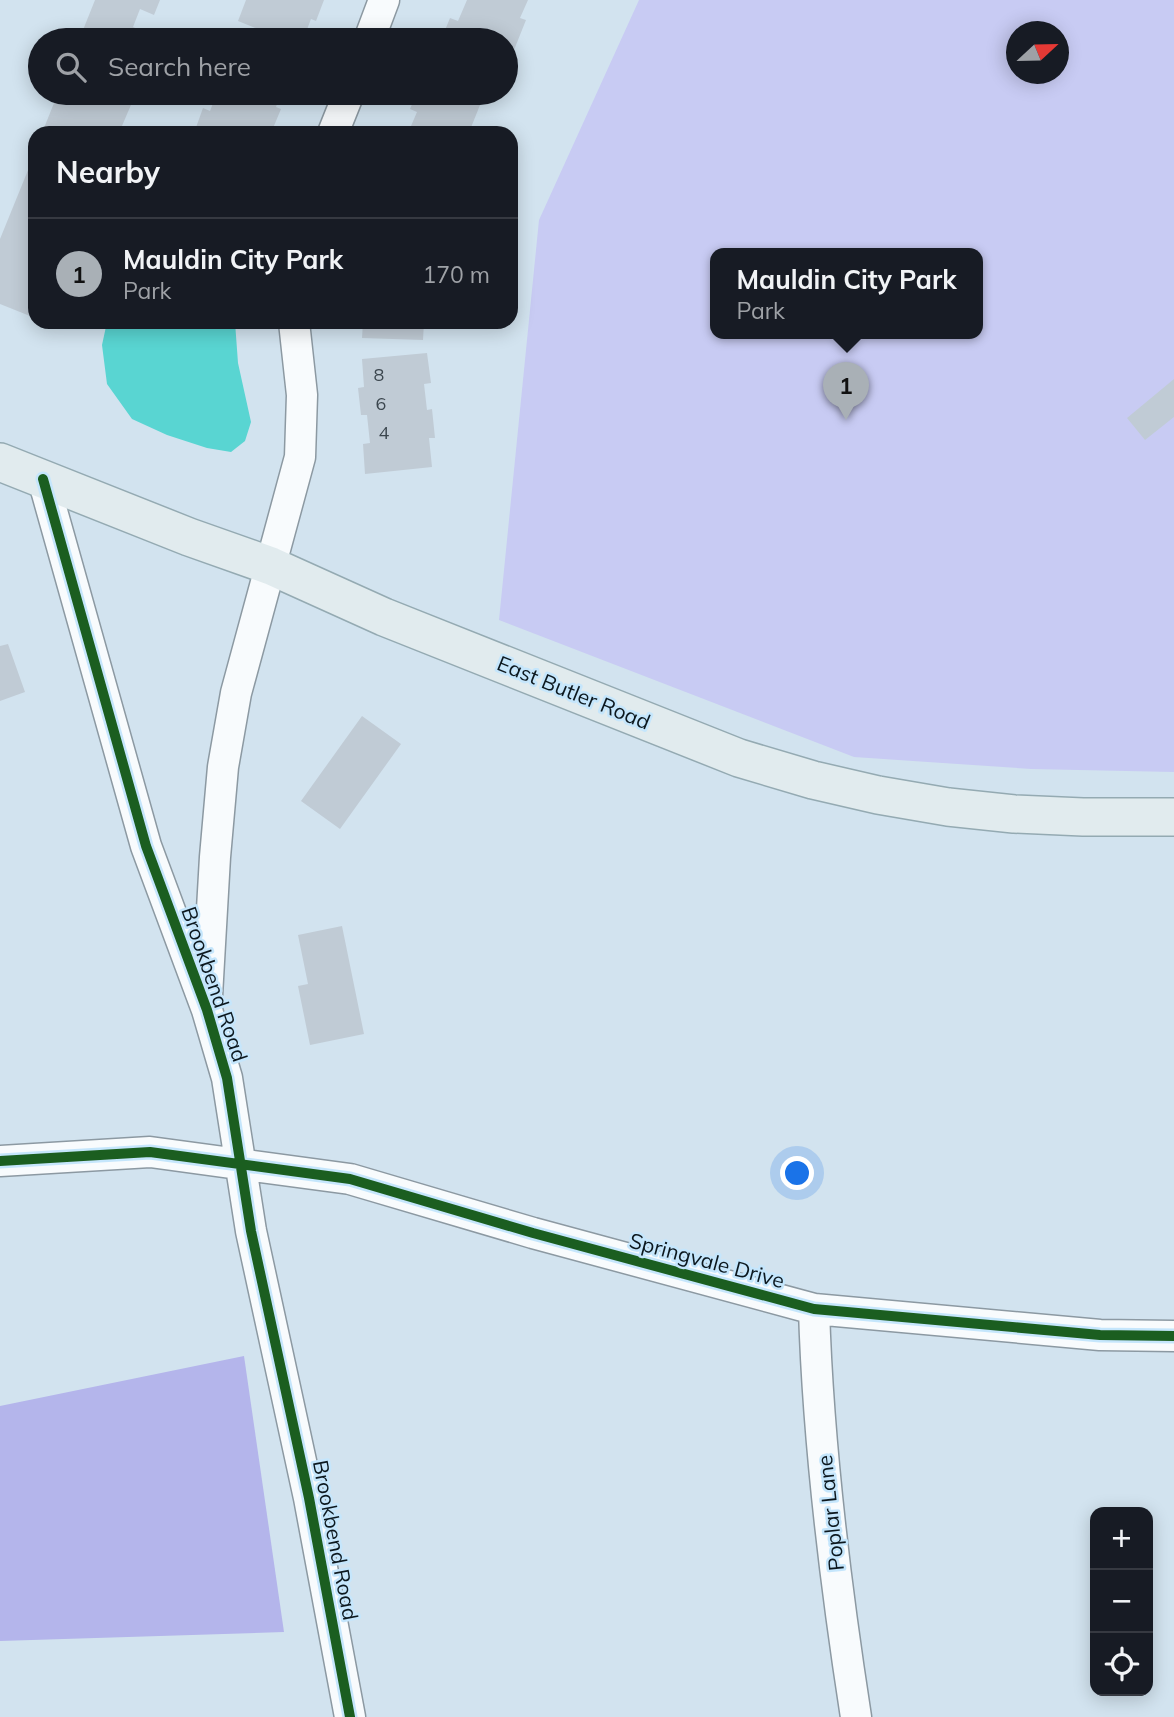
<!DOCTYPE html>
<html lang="en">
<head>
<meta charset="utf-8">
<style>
  :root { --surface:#171b24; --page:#242831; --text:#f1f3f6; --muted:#9ea1a6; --line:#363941; --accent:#a9b0b6 }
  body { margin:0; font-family:Mulish,sans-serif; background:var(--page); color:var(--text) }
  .controls { position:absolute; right:21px; bottom:21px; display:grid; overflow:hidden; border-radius:14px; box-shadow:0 4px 18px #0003 }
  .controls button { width:63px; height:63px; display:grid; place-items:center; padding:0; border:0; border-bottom:2px solid var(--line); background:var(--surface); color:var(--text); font:35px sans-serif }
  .compass { position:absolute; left:1006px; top:21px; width:63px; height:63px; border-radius:50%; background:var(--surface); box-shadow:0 4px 18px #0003; rotate:68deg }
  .you { position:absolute; left:798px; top:1174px; width:24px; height:24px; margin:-18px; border:5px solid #fff; border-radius:50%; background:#1a73e8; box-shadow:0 0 0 10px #1a73e833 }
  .badge { display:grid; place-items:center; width:46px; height:46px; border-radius:50%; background:var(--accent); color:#111; font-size:23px; font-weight:700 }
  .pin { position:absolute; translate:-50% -58px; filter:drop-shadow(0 2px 4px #0008) }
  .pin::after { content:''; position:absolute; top:37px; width:24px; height:21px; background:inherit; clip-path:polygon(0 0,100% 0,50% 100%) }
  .popup { position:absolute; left:710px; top:248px; width:273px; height:91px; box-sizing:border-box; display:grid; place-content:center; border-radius:14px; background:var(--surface); filter:drop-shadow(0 2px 5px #0005); font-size:23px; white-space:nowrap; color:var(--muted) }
  .popup b { font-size:26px; color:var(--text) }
  .popup::after { content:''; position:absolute; left:50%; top:100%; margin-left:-14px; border:14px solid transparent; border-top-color:var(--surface) }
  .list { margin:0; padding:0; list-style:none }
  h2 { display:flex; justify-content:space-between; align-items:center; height:91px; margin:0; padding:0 28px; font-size:30px }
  h2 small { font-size:23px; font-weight:400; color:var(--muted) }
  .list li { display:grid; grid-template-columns:46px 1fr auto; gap:21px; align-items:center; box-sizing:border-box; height:112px; padding:0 28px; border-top:2px solid var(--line) }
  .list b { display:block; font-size:26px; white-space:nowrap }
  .list p { margin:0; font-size:23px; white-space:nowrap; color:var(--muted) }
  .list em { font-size:23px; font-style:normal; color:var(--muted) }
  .icon { flex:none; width:38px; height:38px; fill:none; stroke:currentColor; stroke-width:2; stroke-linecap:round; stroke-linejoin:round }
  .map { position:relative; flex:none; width:1174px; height:1717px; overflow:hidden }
  .search { position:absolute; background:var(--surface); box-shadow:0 4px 18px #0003; left:28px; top:28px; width:490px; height:77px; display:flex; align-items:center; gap:18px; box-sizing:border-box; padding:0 24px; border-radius:38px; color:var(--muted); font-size:26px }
  .panel { position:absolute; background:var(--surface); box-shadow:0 4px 18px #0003; left:28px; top:126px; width:490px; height:203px; border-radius:21px }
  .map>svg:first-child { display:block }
</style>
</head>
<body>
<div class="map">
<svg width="1174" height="1717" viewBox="0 0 1174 1717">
  <rect width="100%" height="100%" fill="#d2e3ef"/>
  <path fill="#c8cbf3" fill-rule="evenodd" d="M639 0H1174V772L1031 769 854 757 499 620 539 220ZM1016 32H1058V74H1016ZM715 254H977V334H715Z"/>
  <path fill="#b4b5eb" d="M244 1356 284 1632 0 1641V1406Z"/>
  <path fill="#59d5d2" d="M107 322H235L238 363 251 422 245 441 231 452 207 448 167 435 132 419 107 384 102 345Z"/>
  <path fill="#c0cbd5" d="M95 0H160L154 15 140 9 133 27 158 38 157 40H79Z
    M246 0H324L316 21 311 19 303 40H286L238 21Z
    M467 0H528L520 18 526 20 514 50 508 48 506 53V40H441L450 18 458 21Z
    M240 32 260 40H237Z
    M58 93H136L119 133H42Z
    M217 93H281L276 107 281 109 271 133H194L203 108 210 111Z
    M417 93H451L480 105 470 130 478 133H398L400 129 408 133 417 112 410 109Z
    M473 93H495L491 101Z
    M35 153V318L0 304V239Z
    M363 322H424L423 340 362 338Z
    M427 353 431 383 424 384 427 410 432 409 435 438H429L432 467 365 474 363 444 370 443 367 415H361L358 388 364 387 362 359Z
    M1174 379V417L1145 440 1127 418Z
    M8 644 25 692 0 701V646Z
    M362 716 401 744 340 829 301 801Z
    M342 926 364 1034 310 1045 298 986 308 984 298 935Z"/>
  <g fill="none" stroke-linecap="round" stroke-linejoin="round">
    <defs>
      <path id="minor" d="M369 40 384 0
        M333 133 349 93
        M43 479 146 846 207 1010 227 1078 251 1231 309 1498 350 1717
        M207 996 215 857 223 767 236 693 300 457 302 395 294 322
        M0 1161 150 1152 350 1179 533 1233 814 1309 1100 1335 1174 1336
        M814 1309C818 1445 835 1582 856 1717"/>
      <path id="major" d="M0 462 189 537 271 566 384 617 739 758 813 780 878 795 948 807 1014 814 1083 817H1174"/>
    </defs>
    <use href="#minor" stroke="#8c99a2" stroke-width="33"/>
    <use href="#major" stroke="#94aab2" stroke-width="40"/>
    <use href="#minor" stroke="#f8fbfd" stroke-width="30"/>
    <use href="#major" stroke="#e1ebee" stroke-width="37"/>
    <defs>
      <path id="cycleway" d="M43 479 146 846 207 1010 227 1078 251 1231 309 1498 350 1717
        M0 1161 150 1152 350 1179 533 1233 814 1309 1100 1335 1174 1336"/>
    </defs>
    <use href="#cycleway" stroke="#c5e6fc" stroke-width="15"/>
    <use href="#cycleway" stroke="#1b5e20" stroke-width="10"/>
  </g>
  <g text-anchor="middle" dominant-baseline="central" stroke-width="5" stroke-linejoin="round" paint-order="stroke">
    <g font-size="18" fill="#3b464e">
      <text x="379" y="374">8</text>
      <text x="381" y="403">6</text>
      <text x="384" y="432">4</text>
    </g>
    <g font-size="21" fill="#0c181f" stroke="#c5e6fc">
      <text transform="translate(574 692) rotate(22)">East Butler Road</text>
      <text transform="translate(215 984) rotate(71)">Brookbend Road</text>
      <text transform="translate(707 1260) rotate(15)">Springvale Drive</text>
      <text transform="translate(830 1513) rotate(-96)">Poplar Lane</text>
      <text transform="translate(336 1540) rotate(79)">Brookbend Road</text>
    </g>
  </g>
</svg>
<div class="controls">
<button>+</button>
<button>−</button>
<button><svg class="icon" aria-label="locate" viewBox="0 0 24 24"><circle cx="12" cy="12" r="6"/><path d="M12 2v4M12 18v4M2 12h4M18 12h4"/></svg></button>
</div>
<svg class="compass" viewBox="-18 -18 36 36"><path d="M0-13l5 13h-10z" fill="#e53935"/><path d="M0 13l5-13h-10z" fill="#9ea1a6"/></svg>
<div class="you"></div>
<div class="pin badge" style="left:846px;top:420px">1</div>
<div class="popup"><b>Mauldin City Park</b>Park</div>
<div class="search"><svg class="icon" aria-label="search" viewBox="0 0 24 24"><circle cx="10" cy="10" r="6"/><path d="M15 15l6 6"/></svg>Search here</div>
<section class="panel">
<h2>Nearby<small></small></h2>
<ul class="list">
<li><span class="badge">1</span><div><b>Mauldin City Park</b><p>Park</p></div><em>170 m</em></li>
</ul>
</section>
</div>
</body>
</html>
